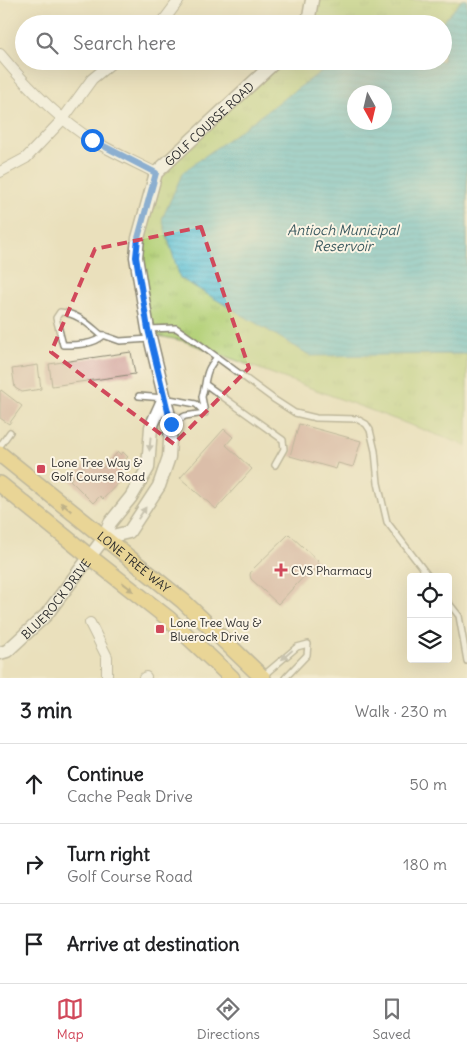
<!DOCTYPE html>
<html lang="en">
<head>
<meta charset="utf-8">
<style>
  :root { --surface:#fff; --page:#f6f6f6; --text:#202124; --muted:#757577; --line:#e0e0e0; --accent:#d1495b }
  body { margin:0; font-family:Delius,sans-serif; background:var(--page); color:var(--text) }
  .controls { position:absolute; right:15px; bottom:15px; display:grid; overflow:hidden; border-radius:5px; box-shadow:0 5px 20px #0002 }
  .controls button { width:45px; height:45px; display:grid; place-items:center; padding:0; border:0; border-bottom:1px solid var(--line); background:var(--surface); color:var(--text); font:25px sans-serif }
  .compass { position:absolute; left:347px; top:85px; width:45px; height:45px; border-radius:50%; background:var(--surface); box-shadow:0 5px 20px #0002; rotate:172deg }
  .stop { position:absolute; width:15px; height:15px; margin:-11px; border:4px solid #1a73e8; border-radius:50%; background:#fff }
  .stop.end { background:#1a73e8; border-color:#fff; box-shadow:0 1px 5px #0008 }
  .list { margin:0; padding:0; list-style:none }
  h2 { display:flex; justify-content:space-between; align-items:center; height:65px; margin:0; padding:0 20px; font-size:21px }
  h2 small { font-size:16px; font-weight:400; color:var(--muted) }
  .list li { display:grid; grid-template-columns:32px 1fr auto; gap:15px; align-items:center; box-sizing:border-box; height:80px; padding:0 20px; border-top:1px solid var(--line) }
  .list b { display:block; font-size:19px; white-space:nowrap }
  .list p { margin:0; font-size:16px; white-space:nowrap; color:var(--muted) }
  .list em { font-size:16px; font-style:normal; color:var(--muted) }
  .icon { flex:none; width:28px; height:28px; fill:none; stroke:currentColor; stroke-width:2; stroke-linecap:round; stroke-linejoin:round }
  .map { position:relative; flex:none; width:467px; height:678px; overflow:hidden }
  .search { position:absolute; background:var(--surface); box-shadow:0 5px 20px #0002; left:15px; right:15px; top:15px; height:55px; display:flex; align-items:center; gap:12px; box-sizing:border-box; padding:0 18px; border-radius:28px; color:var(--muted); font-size:19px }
  .sheet { height:305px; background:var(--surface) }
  nav { display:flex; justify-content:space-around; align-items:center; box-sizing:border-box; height:70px; border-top:1px solid var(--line); background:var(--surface); font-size:14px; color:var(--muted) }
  nav a { display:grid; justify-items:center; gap:2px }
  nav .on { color:var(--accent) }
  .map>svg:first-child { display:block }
</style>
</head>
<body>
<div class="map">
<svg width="467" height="678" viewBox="0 0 467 678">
  <defs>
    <pattern id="grass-tufts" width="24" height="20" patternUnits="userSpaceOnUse" patternTransform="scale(1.25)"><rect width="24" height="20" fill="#b2d077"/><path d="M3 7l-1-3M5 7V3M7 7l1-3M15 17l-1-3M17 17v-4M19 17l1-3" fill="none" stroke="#99b367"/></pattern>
    <pattern id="water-rules" width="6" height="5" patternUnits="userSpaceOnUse" patternTransform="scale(1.25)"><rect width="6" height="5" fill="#59c0d6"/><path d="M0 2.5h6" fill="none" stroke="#4a9cae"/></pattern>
  </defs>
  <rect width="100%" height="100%" fill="#fcf5e5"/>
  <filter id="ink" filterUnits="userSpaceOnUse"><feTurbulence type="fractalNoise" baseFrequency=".02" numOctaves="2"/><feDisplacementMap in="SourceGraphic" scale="10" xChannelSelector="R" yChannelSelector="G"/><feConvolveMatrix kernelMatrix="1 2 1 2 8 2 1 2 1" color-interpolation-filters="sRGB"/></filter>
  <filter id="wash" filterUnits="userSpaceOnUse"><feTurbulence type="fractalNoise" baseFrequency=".0096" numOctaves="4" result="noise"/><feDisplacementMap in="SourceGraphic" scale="20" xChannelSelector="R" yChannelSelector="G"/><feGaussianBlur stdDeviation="1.12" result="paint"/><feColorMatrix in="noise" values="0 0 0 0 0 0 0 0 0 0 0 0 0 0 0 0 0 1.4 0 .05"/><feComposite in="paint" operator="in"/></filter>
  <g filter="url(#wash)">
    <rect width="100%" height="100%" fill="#eae0bc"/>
    <path fill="url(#grass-tufts)" stroke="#6e7e51" fill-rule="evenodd" d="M312 0H467V446L184 341 149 334 136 257 156 173 276 61H443V24H303ZM354 92H384V122H354Z"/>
    <path fill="url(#water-rules)" stroke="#427680" fill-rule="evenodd" d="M462 0H467V354L311 356 180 278 162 219 183 172 326 68 404 65 408 61H443V24H441ZM354 92H384V122H354Z"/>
    <g id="blocks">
      <path fill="#cb9592" d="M131 352 135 374 52 386 49 364Z
        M38 365 41 389 22 392 15 388 12 369Z
        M1 390 22 406 9 424 0 418V392Z
        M299 424 361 441 353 467 338 463 336 469 290 456Z
        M224 429 233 437 226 445 252 469 216 509 180 478Z
        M118 452 121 455 123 452 128 457 121 463 126 467 118 476 122 479 103 499 100 496 93 503 70 480 87 463 93 468 98 463 103 468Z
        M289 534 318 561 317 562 323 568 318 574 312 568 278 604 251 579 250 575 251 571Z"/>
    </g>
  </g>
  <g filter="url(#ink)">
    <use href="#blocks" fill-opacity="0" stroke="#8a8674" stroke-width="1"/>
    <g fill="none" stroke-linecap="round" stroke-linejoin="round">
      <defs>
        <path id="service" d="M148 329 176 328 199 344 275 400 295 413 316 418 357 419 366 424 370 430 375 451 378 483 387 522 429 577
          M104 335C94 345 76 345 63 345L56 318 60 312C77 313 88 324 100 334L120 341 150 339
          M205 384C207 371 209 367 217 357
          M139 396 164 398 196 404 204 412
          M205 413 202 397 205 384 283 440 284 449 275 465
          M171 424 185 416 205 413
          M0 446 10 432
          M448 602 459 616 467 661
          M264 675 297 647 308 644 307 655 285 678"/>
        <path id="minor" d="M161 24 179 0
          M0 54C25 84 60 121 94 141 114 153 135 162 156 173
          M0 172 26 158 63 119 92 79 114 61
          M90 623 107 657V678
          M144 678 146 677"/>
        <g id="tertiary">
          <path d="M303 24 309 17 312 0"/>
          <path id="s1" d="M104 538 129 532 159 486 169 457 171 424 148 329 136 257 138 238 156 173 276 61"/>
          <path id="s2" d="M0 653 7 651 46 615 104 538 110 523 131 497 148 468 151 427 164 398"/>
        </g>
        <g id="primary">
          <path id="s3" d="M0 454 183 601 263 678"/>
          <path d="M0 484 90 557 169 619 232 678"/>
        </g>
      </defs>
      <use href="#service" stroke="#8a8674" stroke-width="8"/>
      <use href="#minor" stroke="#8a8674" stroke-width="12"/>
      <use href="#tertiary" stroke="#8a8674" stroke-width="15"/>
      <use href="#primary" stroke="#8a8674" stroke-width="18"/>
      <use href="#service" stroke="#fff" stroke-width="5"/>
      <use href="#minor" stroke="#fff" stroke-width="10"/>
      <use href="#tertiary" stroke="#fff" stroke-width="12"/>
      <use href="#primary" stroke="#e9c769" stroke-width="15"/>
    </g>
    <defs><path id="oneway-solid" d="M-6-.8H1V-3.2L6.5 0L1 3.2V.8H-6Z" transform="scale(1.25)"/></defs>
    <g fill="#a0a0a0">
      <use href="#oneway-solid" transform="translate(150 444) rotate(95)"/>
      <use href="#oneway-solid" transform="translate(142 513) rotate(-56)"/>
      <use href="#oneway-solid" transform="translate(287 655) rotate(139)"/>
    </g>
    <g fill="#8a794a">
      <use href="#oneway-solid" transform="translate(66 507) rotate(-141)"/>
      <use href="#oneway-solid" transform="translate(128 587) rotate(38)"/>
    </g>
  </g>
  <g fill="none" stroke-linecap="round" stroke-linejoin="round" filter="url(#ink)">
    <path stroke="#1a73e8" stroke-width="6" d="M92 140 156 173 138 238 136 257 148 329 171 424"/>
  </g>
  <path d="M0 0H467V678H0ZM201 227 249 368 174 444 51 352 95 249Z" fill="#eae0bc" fill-opacity=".55" fill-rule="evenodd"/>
  <path fill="none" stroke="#d1495b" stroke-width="4" stroke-dasharray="10 6" stroke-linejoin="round" d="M201 227 249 368 174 444 51 352 95 249Z"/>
  <g fill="#d1495b" stroke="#fcf5e5" stroke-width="2">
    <rect x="36" y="464" width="10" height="10" rx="2.5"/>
    <path d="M278.5 562.5h5v5h5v5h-5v5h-5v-5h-5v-5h5z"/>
    <rect x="155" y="624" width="10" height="10" rx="2.5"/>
  </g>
  <g text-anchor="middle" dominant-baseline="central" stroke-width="4" stroke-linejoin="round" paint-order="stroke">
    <g font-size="12" fill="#2b2b2b" stroke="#fcf5e5">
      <text stroke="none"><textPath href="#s1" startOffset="474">GOLF COURSE ROAD</textPath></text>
      <text stroke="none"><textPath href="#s3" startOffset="172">LONE TREE WAY</textPath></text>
      <text stroke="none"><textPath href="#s2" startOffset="79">BLUEROCK DRIVE</textPath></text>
    </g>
    <g font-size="12" fill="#2b2b2b" stroke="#fcf5e5" text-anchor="start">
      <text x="51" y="462">Lone Tree Way &amp;<tspan x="51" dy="14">Golf Course Road</tspan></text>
      <text x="291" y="570">CVS Pharmacy</text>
      <text x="170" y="622">Lone Tree Way &amp;<tspan x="170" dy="14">Bluerock Drive</tspan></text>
    </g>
    <g font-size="14" font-style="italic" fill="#39585e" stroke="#fcf5e5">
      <text x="343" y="230">Antioch Municipal<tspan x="343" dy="16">Reservoir</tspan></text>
    </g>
  </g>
</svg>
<div class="controls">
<button><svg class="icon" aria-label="locate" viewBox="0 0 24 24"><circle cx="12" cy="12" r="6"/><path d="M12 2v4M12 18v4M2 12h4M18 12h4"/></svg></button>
<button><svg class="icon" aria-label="layers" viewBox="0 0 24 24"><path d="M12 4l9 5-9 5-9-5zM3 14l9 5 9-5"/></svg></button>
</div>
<svg class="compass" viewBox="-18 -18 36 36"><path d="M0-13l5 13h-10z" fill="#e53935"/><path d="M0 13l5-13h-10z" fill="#757577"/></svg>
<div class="stop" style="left:92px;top:140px"></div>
<div class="stop end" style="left:171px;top:424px"></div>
<div class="search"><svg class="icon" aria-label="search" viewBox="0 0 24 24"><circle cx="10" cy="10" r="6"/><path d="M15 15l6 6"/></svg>Search here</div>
</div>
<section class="sheet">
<h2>3 min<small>Walk · 230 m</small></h2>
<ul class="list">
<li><svg class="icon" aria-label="ahead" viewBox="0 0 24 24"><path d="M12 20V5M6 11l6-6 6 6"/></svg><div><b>Continue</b><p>Cache Peak Drive</p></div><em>50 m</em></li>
<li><svg class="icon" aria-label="right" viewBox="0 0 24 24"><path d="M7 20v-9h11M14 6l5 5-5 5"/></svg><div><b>Turn right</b><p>Golf Course Road</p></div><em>180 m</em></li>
<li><svg class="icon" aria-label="arrive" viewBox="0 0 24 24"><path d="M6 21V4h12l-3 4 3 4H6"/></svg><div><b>Arrive at destination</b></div></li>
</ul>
</section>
<nav>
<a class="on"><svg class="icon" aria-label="map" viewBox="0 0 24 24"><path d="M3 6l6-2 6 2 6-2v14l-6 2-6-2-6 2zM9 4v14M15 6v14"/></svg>Map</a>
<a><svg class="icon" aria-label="directions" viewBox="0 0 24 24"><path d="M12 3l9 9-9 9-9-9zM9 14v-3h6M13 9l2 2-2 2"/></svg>Directions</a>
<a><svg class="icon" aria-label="saved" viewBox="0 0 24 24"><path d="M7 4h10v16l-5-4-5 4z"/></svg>Saved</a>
</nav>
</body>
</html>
